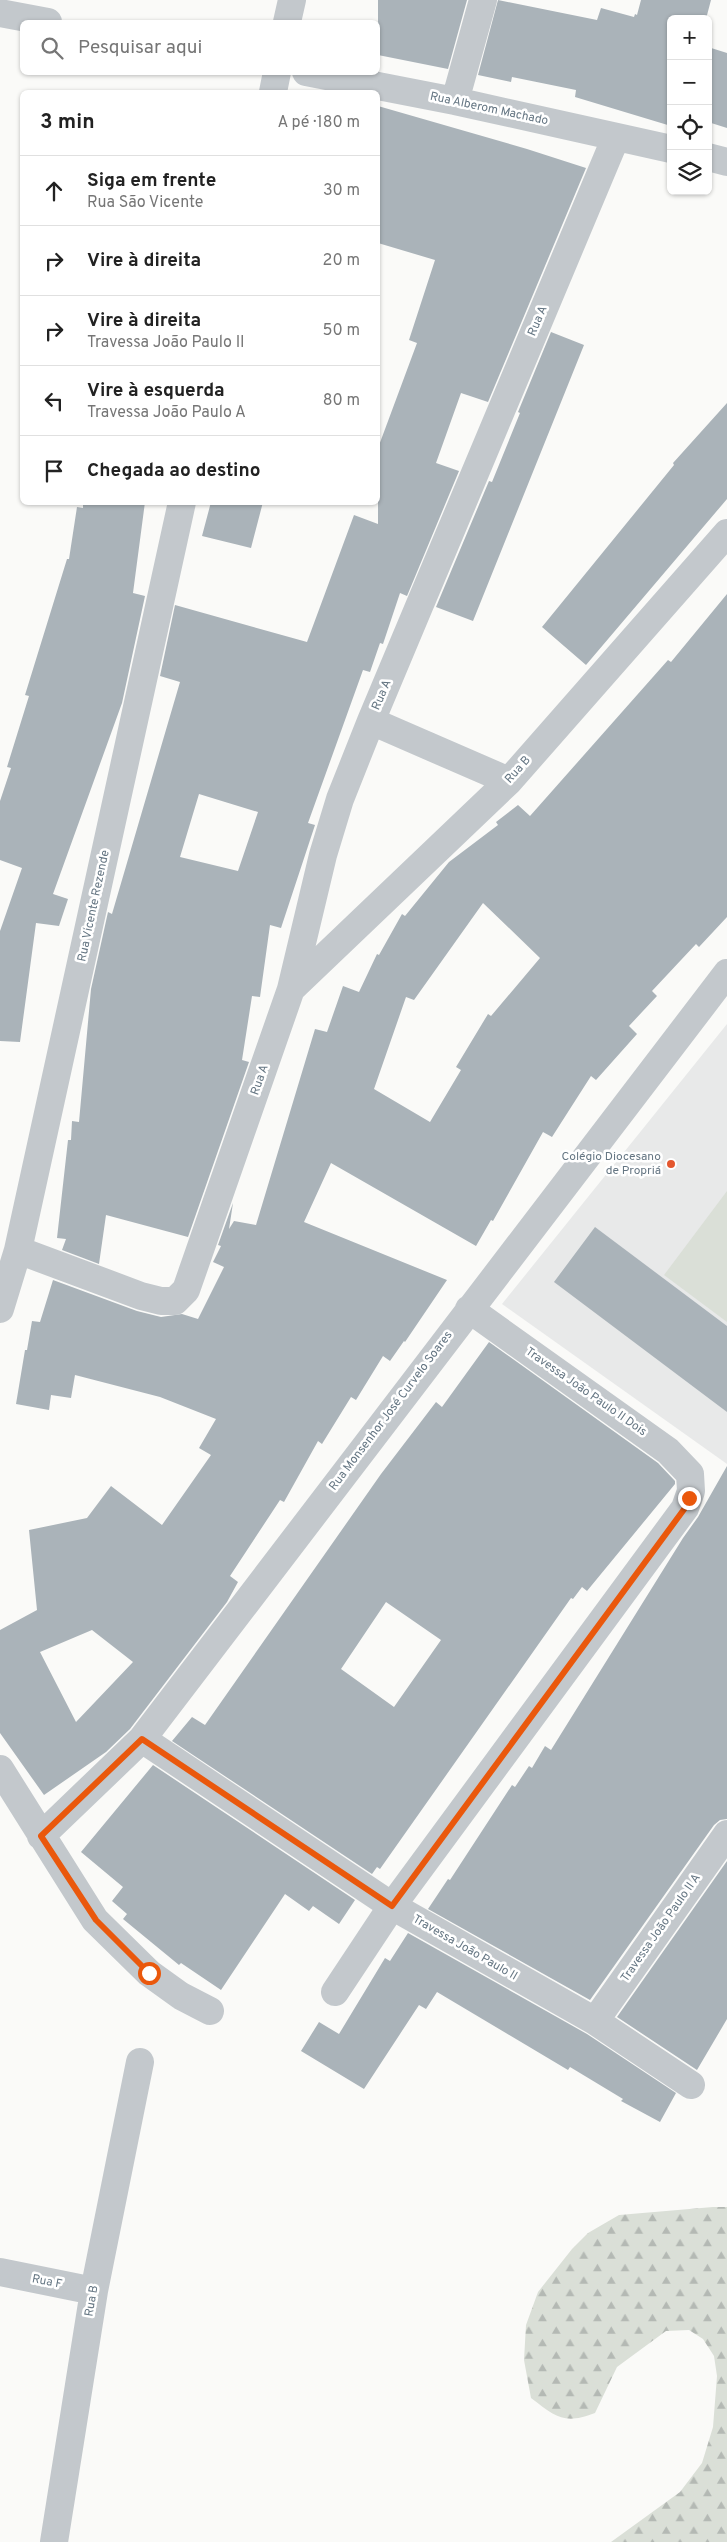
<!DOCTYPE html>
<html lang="pt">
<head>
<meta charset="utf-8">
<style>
  :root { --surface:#fff; --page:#f2f2f2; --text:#222; --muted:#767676; --line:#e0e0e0 }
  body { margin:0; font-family:Overpass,sans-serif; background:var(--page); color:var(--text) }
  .controls { position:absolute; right:15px; top:15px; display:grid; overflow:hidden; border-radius:8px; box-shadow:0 1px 4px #0004 }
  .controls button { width:45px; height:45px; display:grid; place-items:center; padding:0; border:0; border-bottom:1px solid var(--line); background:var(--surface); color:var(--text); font:25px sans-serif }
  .stop { position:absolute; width:15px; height:15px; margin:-11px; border:4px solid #ea580c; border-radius:50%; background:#fff }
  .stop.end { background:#ea580c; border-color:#fff; box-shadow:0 1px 5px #0008 }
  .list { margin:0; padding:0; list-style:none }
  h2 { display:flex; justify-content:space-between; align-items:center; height:65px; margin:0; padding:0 20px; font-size:21px }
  h2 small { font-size:16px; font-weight:400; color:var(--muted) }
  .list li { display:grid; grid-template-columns:32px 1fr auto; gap:15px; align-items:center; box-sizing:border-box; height:70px; padding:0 20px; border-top:1px solid var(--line) }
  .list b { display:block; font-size:19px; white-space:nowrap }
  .list p { margin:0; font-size:16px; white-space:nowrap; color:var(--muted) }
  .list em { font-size:16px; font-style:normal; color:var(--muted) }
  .icon { flex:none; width:28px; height:28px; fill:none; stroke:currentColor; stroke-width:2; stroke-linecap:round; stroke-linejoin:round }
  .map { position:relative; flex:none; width:727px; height:2542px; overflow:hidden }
  .search { position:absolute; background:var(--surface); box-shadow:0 1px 4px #0004; left:20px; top:20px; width:360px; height:55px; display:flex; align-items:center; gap:12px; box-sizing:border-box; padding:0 18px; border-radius:8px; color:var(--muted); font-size:19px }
  .panel { position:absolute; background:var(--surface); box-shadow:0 1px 4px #0004; left:20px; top:90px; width:360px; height:415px; border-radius:8px }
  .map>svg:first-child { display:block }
</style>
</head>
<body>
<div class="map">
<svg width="727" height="2542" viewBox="0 0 727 2542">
  <defs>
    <pattern id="forest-firs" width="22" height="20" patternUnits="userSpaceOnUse" patternTransform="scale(1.25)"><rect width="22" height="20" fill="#dadfd7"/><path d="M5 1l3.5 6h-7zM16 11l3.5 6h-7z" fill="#b4b9b4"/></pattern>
  </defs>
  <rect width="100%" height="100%" fill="#fafaf8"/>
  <path fill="#e8e9e9" d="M727 1024V1464L502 1304Z"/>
  <path fill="url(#forest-firs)" d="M713 2207H727V2542H611L680 2492 702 2463 713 2427 717 2376 714 2356 703 2339 689 2330 666 2331 617 2367 595 2413C564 2425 556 2417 531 2398L524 2360 526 2325 538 2292 572 2249 588 2233 619 2215Z"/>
  <path fill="#dadfd7" d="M727 1191V1322L664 1275Z"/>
  <path fill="#aab3b9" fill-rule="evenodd" d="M378 0H467L448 69 378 55Z
    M498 0 597 20 601 8 634 17 635 14 637 15 641 0H711L706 19H671V126L575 97 576 90 512 77 511 82 478 75Z
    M708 47 727 53V128L708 122Z
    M378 106 527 149 586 168 488 402 461 393 436 463 459 471 407 596 400 593 383 644 380 643 370 672 363 670 308 823 315 825 281 928 270 925 260 997 252 996 242 1060 249 1062 188 1237 106 1215 99 1264 62 1250 66 1239 57 1238 68 1140H71L72 1121 79 1122 91 989 108 912 112 914 180 682 160 676 175 605 307 642 354 515 378 524V448L417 343 409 340 435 260 378 243ZM199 794 258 812 238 871 180 857Z
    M551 332 584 345 473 621 436 607 489 481 492 482 520 413 518 412Z
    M727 403V499L586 665 542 627 674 465 673 463Z
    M83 502H145L133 593 145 596 122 703 53 894 68 899 59 926 36 923 20 1042 0 1041V931L22 868 0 860V801L11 768 7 767 29 696 25 695 67 559H69L77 507 83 508Z
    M211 502H263L251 548 202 536Z
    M727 594V917L699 947 696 944 652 991 657 996 629 1026 637 1034 596 1080 591 1076 552 1137 543 1132 493 1221 491 1220 476 1246 331 1163 304 1222 447 1280 405 1342 404 1341 390 1361 383 1356 356 1400 351 1397 322 1444 318 1441 284 1502 280 1500 230 1576 238 1582 227 1602 130 1729 106 1752 44 1795 0 1733V1630L37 1610 29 1530 87 1518 111 1486 162 1525 211 1455 199 1448 216 1419 160 1397 75 1375 71 1398 51 1395 49 1410 16 1404 25 1350H27L32 1321 40 1322 53 1280 137 1311 161 1317 182 1314 198 1319 224 1267 213 1262 221 1246 218 1245 233 1203 229 1229 234 1221 256 1225 315 1029 327 1032 343 986 359 992 377 954 379 955 402 914 405 916 449 862 498 825 496 822 518 805 530 816 668 660 671 662ZM483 903 540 958 491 1016 488 1014 456 1067 461 1070 430 1122 374 1089 406 997 414 1000ZM92 1630 133 1662 76 1722 40 1652Z
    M595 1227 727 1326V1412L554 1282Z
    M489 1342 658 1463 675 1481V1484L587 1591 582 1587 573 1599 571 1598 380 1869 377 1867 372 1874 172 1741 192 1717 205 1725 381 1474 436 1402 442 1407ZM386 1602 441 1640 394 1707 341 1669Z
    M727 1466V1819L720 1820 714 1825 590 2000 428 1909 448 1879 450 1880 512 1785 515 1787 529 1766 532 1768 545 1746 551 1750 683 1538 698 1517Z
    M153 1765 355 1900 339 1924 313 1906 309 1911 285 1894 221 1990 181 1963 179 1965 123 1919 127 1914 112 1901 123 1887 81 1852Z
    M727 1861V2019L697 2070 617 2017Z
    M408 1933 587 2034 676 2093 660 2122 621 2101 623 2099 570 2067 568 2070 437 1992 426 2009 419 2005 364 2089 301 2051 319 2022 339 2034 385 1958 390 1961Z"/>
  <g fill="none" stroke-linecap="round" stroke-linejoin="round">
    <path stroke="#c3c8cc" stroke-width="28" d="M0 13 48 22
      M287 22 292 0
      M306 72 455 101 671 149
      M273 92 277 72
      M455 101 483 0
      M708 157 727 162
      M371 721 509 781
      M291 989 509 781 727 533
      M18 1250 141 1296 161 1301H175L186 1290 291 989 323 855 340 799 371 721 616 137
      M0 1309 18 1250 182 502
      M142 1739 392 1906 595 2021 691 2085
      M0 1769 95 1920 149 1973 181 1996 210 2011
      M41 1836 142 1739 727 973
      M335 1992 392 1906 685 1508 691 1491 690 1474 668 1451 469 1309
      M595 2021 727 1834
      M0 2272 94 2291
      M54 2542 94 2291 140 2062"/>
  </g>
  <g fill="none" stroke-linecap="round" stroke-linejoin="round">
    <path stroke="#ea580c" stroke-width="6" d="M149 1973 96 1920 41 1836 142 1739 392 1906 685 1508 689 1498"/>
  </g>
  <circle fill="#e4572e" stroke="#fff" stroke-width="2" cx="671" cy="1164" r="5"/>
  <g text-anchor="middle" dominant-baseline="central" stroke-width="5" stroke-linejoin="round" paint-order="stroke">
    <g font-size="12" fill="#657683" stroke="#fff">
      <text transform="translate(489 109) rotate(12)">Rua Alberom Machado</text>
      <text transform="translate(538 321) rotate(-67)">Rua A</text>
      <text transform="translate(382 695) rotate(-67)">Rua A</text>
      <text transform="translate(518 770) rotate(-48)">Rua B</text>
      <text transform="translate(94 906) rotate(-78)">Rua Vicente Rezende</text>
      <text transform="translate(260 1080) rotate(-71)">Rua A</text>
      <text transform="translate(586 1392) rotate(35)">Travessa João Paulo II Dois</text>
      <text transform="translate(391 1411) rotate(-53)">Rua Monsenhor José Curvelo Soares</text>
      <text transform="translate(661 1928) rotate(-55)">Travessa João Paulo II A</text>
      <text transform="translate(465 1948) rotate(30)">Travessa João Paulo II</text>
      <text transform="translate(47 2282) rotate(11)">Rua F</text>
      <text transform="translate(92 2301) rotate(-80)">Rua B</text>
    </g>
    <g font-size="12" fill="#657683" stroke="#fff" text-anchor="end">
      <text x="661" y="1157">Colégio Diocesano<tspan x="661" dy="14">de Propriá</tspan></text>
    </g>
  </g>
</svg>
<div class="controls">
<button>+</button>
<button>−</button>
<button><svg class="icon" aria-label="locate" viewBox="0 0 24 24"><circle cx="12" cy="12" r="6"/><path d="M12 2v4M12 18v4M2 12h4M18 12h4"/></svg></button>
<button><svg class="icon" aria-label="layers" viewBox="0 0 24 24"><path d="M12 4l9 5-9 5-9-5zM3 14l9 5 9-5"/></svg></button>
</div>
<div class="stop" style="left:149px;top:1973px"></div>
<div class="stop end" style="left:689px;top:1498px"></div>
<div class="search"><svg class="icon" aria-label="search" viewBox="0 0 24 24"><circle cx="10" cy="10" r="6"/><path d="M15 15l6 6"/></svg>Pesquisar aqui</div>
<section class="panel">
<h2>3 min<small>A pé · 180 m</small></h2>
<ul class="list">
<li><svg class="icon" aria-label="ahead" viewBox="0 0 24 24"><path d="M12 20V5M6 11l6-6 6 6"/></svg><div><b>Siga em frente</b><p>Rua São Vicente</p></div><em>30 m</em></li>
<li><svg class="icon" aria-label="right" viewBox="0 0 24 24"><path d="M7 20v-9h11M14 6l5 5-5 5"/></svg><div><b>Vire à direita</b></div><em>20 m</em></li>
<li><svg class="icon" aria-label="right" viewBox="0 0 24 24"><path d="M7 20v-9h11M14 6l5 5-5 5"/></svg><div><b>Vire à direita</b><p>Travessa João Paulo II</p></div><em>50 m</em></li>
<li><svg class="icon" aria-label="left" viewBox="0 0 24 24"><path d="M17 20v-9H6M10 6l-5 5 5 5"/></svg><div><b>Vire à esquerda</b><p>Travessa João Paulo A</p></div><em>80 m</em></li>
<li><svg class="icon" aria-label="arrive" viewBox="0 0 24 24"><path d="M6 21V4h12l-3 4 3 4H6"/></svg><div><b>Chegada ao destino</b></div></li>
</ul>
</section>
</div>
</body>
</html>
